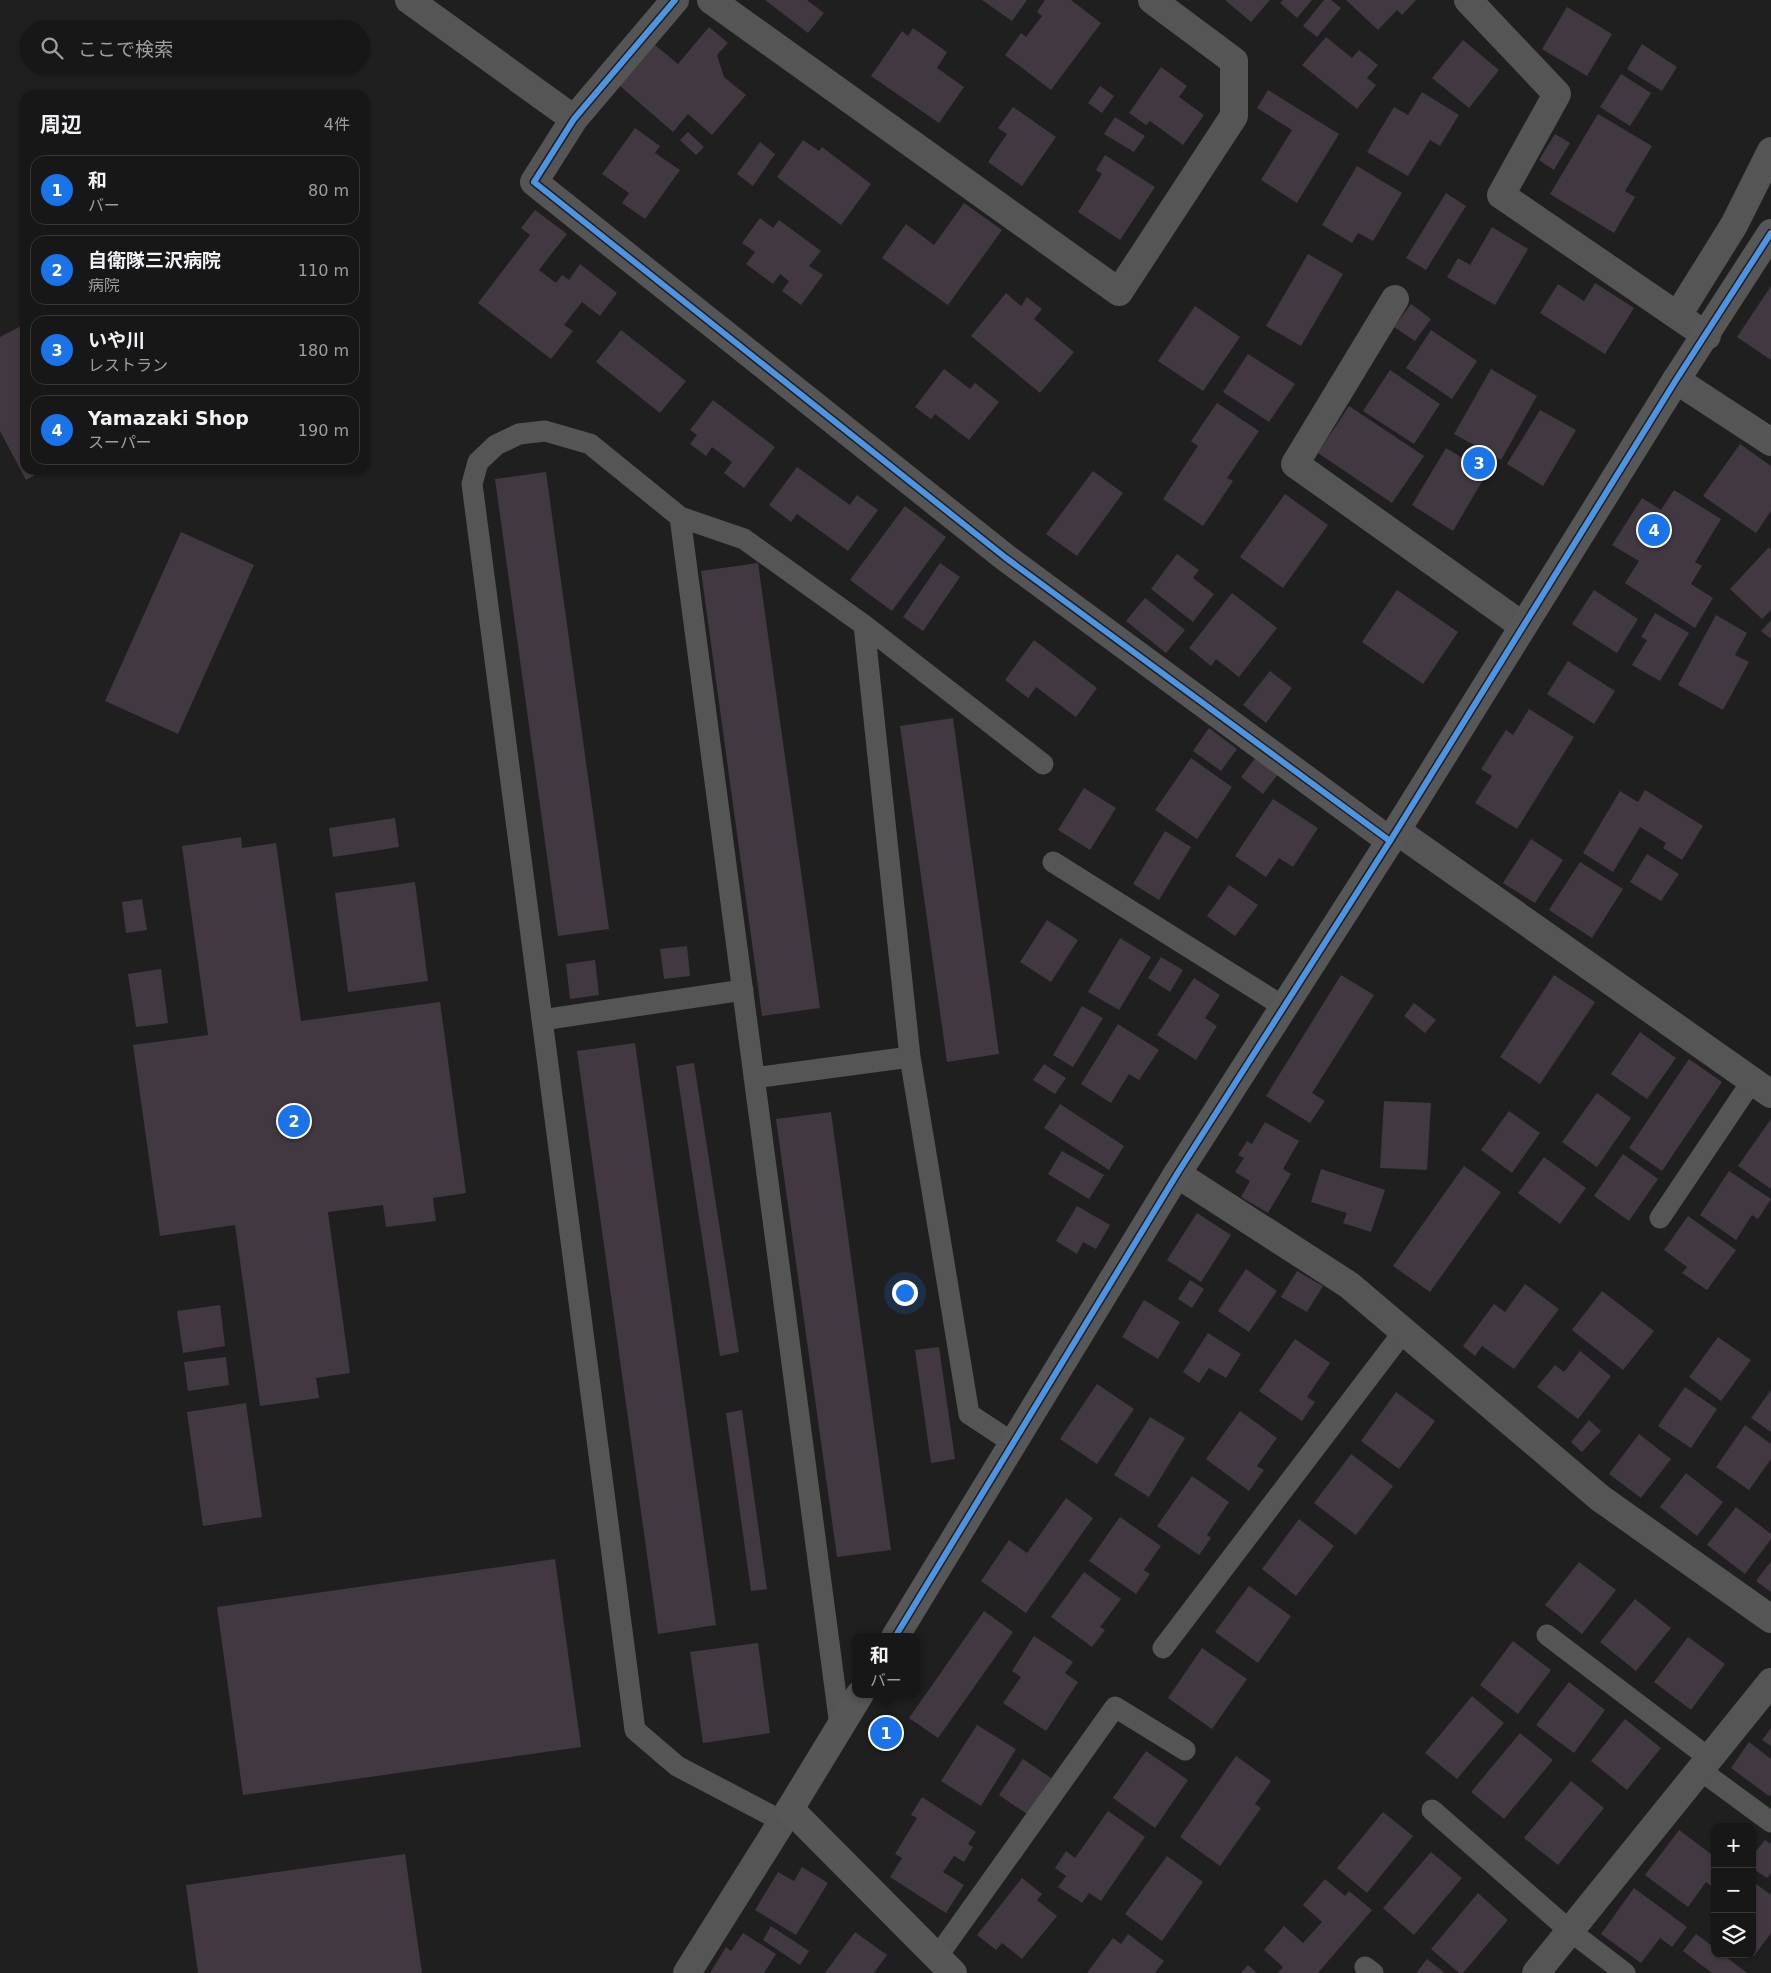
<!DOCTYPE html>
<html lang="ja">
<head>
<meta charset="utf-8">
<style>
  :root { --surface:#171717; --page:#202020; --text:#f1f3f6; --muted:#9e9fa1; --line:#363636; --accent:#1a73e8 }
  body { margin:0; font-family:"DejaVu Sans","Noto Sans JP",sans-serif; background:var(--page); color:var(--text) }
  .controls { position:absolute; right:15px; bottom:15px; display:grid; overflow:hidden; border-radius:10px; box-shadow:0 1px 4px #0004 }
  .controls button { width:45px; height:45px; display:grid; place-items:center; padding:0; border:0; border-bottom:1px solid var(--line); background:var(--surface); color:var(--text); font:25px sans-serif }
  .you { position:absolute; left:904px; top:1292px; width:18px; height:18px; margin:-12px; border:4px solid #fff; border-radius:50%; background:#1a73e8; box-shadow:0 0 0 8px #1a73e833 }
  .badge { display:grid; place-items:center; width:32px; height:32px; border-radius:50%; background:var(--accent); color:#fff; font-size:16px; font-weight:700 }
  .pin { position:absolute; translate:-50% -50%; border:2px solid #fff; box-shadow:0 1px 5px #0006 }
  .popup { position:absolute; left:852px; top:1633px; width:68px; height:65px; box-sizing:border-box; display:grid; place-content:center; border-radius:10px; background:var(--surface); filter:drop-shadow(0 1px 4px #0005); font-size:16px; white-space:nowrap; color:var(--muted) }
  .popup b { font-size:19px; color:var(--text) }
  .popup::after { content:''; position:absolute; left:50%; top:100%; margin-left:-10px; border:10px solid transparent; border-top-color:var(--surface) }
  .list { margin:0; padding:0; list-style:none }
  h2 { display:flex; justify-content:space-between; align-items:center; height:65px; margin:0; padding:0 20px; font-size:21px }
  h2 small { font-size:16px; font-weight:400; color:var(--muted) }
  .list li { display:grid; grid-template-columns:32px 1fr auto; gap:15px; align-items:center; box-sizing:border-box; height:70px; margin:0 10px 10px; padding:0 10px; border:1px solid var(--line); border-radius:15px }
  .list b { display:block; font-size:19px; white-space:nowrap }
  .list p { margin:0; font-size:16px; white-space:nowrap; color:var(--muted) }
  .list em { font-size:16px; font-style:normal; color:var(--muted) }
  .icon { flex:none; width:28px; height:28px; fill:none; stroke:currentColor; stroke-width:2; stroke-linecap:round; stroke-linejoin:round }
  .map { position:relative; flex:none; width:1771px; height:1973px; overflow:hidden }
  .search { position:absolute; background:var(--surface); box-shadow:0 1px 4px #0004; left:20px; top:20px; width:350px; height:55px; display:flex; align-items:center; gap:12px; box-sizing:border-box; padding:0 18px; border-radius:28px; color:var(--muted); font-size:19px }
  .panel { position:absolute; background:var(--surface); box-shadow:0 1px 4px #0004; left:20px; top:90px; width:350px; height:385px; border-radius:15px }
  .map>svg:first-child { display:block }
</style>
</head>
<body>
<div class="map">
<svg width="1771" height="1973" viewBox="0 0 1771 1973">
  <rect width="100%" height="100%" fill="#1f1f1f"/>
  <path fill="#423841" d="M765 0H807L824 13 808 33Z
    M982 0H1027L1012 21Z
    M1045 0H1071L1101 23 1051 90 1005 55 1021 33 1026 37 1042 16 1037 12Z
    M1225 0H1270L1251 22Z
    M1283 0H1312L1297 18 1280 3Z
    M1324 0H1331L1341 8 1317 37 1303 26Z
    M1346 0H1416L1402 15 1397 10 1378 30Z
    M1567 7 1612 34 1587 76 1542 49Z
    M709 27 728 43 717 55 724 77 746 95 712 135 688 114 673 132 620 86 655 45 678 64Z
    M913 28 947 52 937 68 964 87 939 123 871 76 902 31 908 36Z
    M1326 37 1352 58 1359 50 1378 65 1367 78 1376 85 1357 109 1302 65Z
    M1463 40 1499 70 1469 108 1432 78Z
    M1642 44 1677 67 1662 91 1627 69Z
    M1161 67 1187 86 1179 97 1204 115 1183 145 1150 121 1146 125 1129 113Z
    M1621 74 1651 93 1630 126 1600 107Z
    M1100 86 1114 96 1102 113 1088 103Z
    M1268 90 1339 134 1297 203 1261 180 1292 130 1257 108Z
    M1422 92 1459 115 1440 146 1430 140 1408 176 1367 152 1394 107 1408 115Z
    M1013 107 1056 137 1022 186 988 162 1007 134 998 128Z
    M1598 114 1652 146 1625 191 1635 197 1614 233 1550 194Z
    M1115 117 1145 136 1134 152 1104 134Z
    M635 128 660 146 655 153 680 170 645 219 622 203 629 193 602 174Z
    M688 132 704 147 696 155 680 140Z
    M1555 134 1570 143 1554 170 1539 160Z
    M803 140 819 151 822 147 871 184 841 225 777 177Z
    M760 142 775 154 753 186 737 174Z
    M1105 155 1155 187 1120 240 1078 212 1102 174 1096 170Z
    M1357 166 1402 193 1373 241 1358 233 1352 243 1322 225Z
    M1446 193 1466 206 1426 270 1406 258Z
    M964 203 1002 230 948 305 882 258 906 224 934 245Z
    M535 210 567 234 539 270 556 283 562 275 569 280 580 264 617 293 600 316 582 302 564 325 573 331 551 359 478 303 530 235 521 228Z
    M760 218 773 228 779 220 821 251 809 266 823 275 801 305 782 291 789 281 780 274 773 284 746 264 755 252 742 243Z
    M1492 227 1528 249 1495 305 1447 277 1458 258 1470 265Z
    M1308 254 1343 274 1301 346 1266 326Z
    M1595 283 1634 308 1605 354 1540 313 1558 284 1584 301Z
    M1771 286V360L1737 337Z
    M1006 293 1021 306 1027 297 1042 309 1034 319 1074 352 1040 393 971 336Z
    M1411 304 1431 319 1415 341 1394 327Z
    M1195 306 1240 337 1203 391 1158 361Z
    M25 324V470H44L26 480 0 431V337Z
    M621 330 686 381 660 413 596 362Z
    M1431 330 1477 361 1452 399 1406 368Z
    M1248 354 1295 384 1269 422 1223 392Z
    M944 369 970 389 975 383 999 402 969 440 935 414 931 419 915 407Z
    M1491 369 1537 396 1501 460 1454 434Z
    M1390 370 1440 404 1414 444 1363 411Z
    M713 400 775 447 744 488 724 473 732 462 712 447 706 456 690 444 697 435 690 430Z
    M1217 403 1259 431 1227 478 1233 481 1203 526 1163 499 1198 446 1191 441Z
    M1349 406 1424 456 1392 503 1318 453Z
    M1540 410 1576 430 1543 486 1507 464Z
    M1740 444 1771 466V511L1756 533 1703 496Z
    M1446 448 1487 473 1453 531 1412 505Z
    M797 467 850 505 857 495 878 510 848 551 797 514 791 522 769 505Z
    M1093 471 1123 493 1077 556 1046 534Z
    M546 472 609 929 558 936 495 479Z
    M1674 490 1721 519 1695 562 1702 566 1691 584 1713 598 1695 628 1625 583 1639 561 1612 545 1642 498 1661 510Z
    M1285 494 1328 525 1283 588 1240 557Z
    M905 506 946 537 892 611 850 580Z
    M181 532 254 565 178 734 105 701Z
    M1769 547 1771 550V610L1762 619 1730 589Z
    M1177 554 1199 570 1193 578 1214 594 1193 622 1151 589Z
    M758 563 820 1008 762 1016 701 571Z
    M940 563 960 577 923 631 903 617Z
    M1397 590 1458 632 1423 684 1362 642Z
    M1594 590 1638 619 1617 653 1572 624Z
    M1232 593 1277 628 1239 677 1216 659 1211 666 1189 648Z
    M1145 598 1185 630 1166 653 1126 621Z
    M1655 613 1689 633 1660 681 1632 665 1647 640 1641 637Z
    M1716 615 1747 633 1735 655 1749 662 1723 710 1678 685Z
    M1771 620V639L1761 631Z
    M1034 640 1097 688 1076 717 1036 687 1028 698 1005 680Z
    M1568 661 1615 691 1594 724 1547 694Z
    M1270 671 1292 688 1266 723 1243 705Z
    M1529 709 1574 737 1517 829 1475 803 1492 776 1481 769 1506 730 1513 735Z
    M953 718 999 1054 947 1062 900 726Z
    M1209 728 1237 749 1221 771 1193 751Z
    M1256 757 1278 774 1263 794 1241 777Z
    M1191 758 1232 787 1197 839 1155 810Z
    M1084 788 1116 808 1090 850 1058 830Z
    M1645 790 1703 826 1682 860 1663 848 1666 843 1640 827 1613 872 1583 853 1620 791 1638 802Z
    M1273 799 1318 828 1293 867 1279 858 1266 877 1235 856Z
    M395 818 399 847 333 857 329 828Z
    M1165 831 1191 847 1159 900 1133 884Z
    M241 837 242 848 276 843 301 1021 440 1002 466 1193 433 1198 436 1221 386 1227 383 1205 328 1212 350 1373 316 1378 319 1398 260 1406 235 1225 160 1236 133 1045 208 1035 182 846Z
    M1531 839 1563 860 1535 903 1503 883Z
    M1647 854 1679 874 1661 901 1630 882Z
    M1580 862 1623 889 1592 938 1549 910Z
    M415 882 428 981 348 992 335 893Z
    M1229 885 1258 905 1235 936 1207 916Z
    M142 899 147 930 126 933 122 902Z
    M1047 920 1078 940 1051 982 1020 962Z
    M1120 938 1151 957 1119 1010 1088 992Z
    M687 946 690 976 664 979 660 949Z
    M1161 957 1183 970 1170 992 1148 978Z
    M595 960 599 995 570 999 566 964Z
    M161 969 168 1023 136 1027 128 974Z
    M1341 975 1374 995 1312 1093 1325 1101 1310 1123 1266 1096Z
    M1554 975 1595 1002 1540 1084 1500 1057Z
    M1194 978 1220 995 1205 1018 1217 1026 1196 1060 1157 1035Z
    M1414 1003 1436 1020 1425 1033 1404 1016Z
    M1082 1006 1103 1018 1073 1067 1053 1055Z
    M1118 1024 1159 1050 1139 1080 1129 1074 1111 1103 1081 1084Z
    M1640 1032 1676 1058 1647 1099 1611 1074Z
    M635 1043 716 1625 658 1634 577 1051Z
    M1689 1059 1722 1082 1662 1171 1629 1148Z
    M694 1063 739 1352 720 1356 676 1066Z
    M1044 1064 1066 1078 1055 1094 1033 1080Z
    M1597 1093 1631 1118 1597 1167 1562 1142Z
    M1384 1101 1431 1103 1427 1170 1380 1168Z
    M1060 1104 1124 1146 1109 1170 1044 1128Z
    M1509 1111 1540 1133 1512 1173 1481 1150Z
    M831 1112 891 1550 837 1557 776 1119Z
    M1771 1119V1189L1738 1166Z
    M1265 1122 1299 1141 1283 1169 1291 1174 1268 1213 1241 1197 1250 1181 1235 1172 1244 1158 1238 1155 1247 1141 1252 1144Z
    M1062 1151 1104 1175 1089 1199 1048 1174Z
    M1623 1154 1658 1179 1629 1221 1594 1196Z
    M1544 1157 1586 1188 1560 1224 1518 1193Z
    M1464 1166 1501 1192 1430 1292 1393 1266Z
    M1321 1169 1385 1190 1371 1232 1343 1223 1347 1213 1311 1202Z
    M1729 1171 1771 1199 1758 1219 1752 1215 1736 1240 1700 1215Z
    M1077 1206 1110 1225 1096 1249 1083 1242 1077 1254 1056 1241Z
    M1197 1213 1231 1235 1201 1282 1167 1260Z
    M1688 1216 1736 1250 1707 1290 1682 1273 1687 1267 1664 1250Z
    M1246 1269 1277 1291 1249 1332 1218 1311Z
    M1297 1271 1323 1286 1307 1312 1281 1297Z
    M1190 1280 1204 1289 1192 1308 1178 1299Z
    M1525 1284 1559 1309 1514 1369 1482 1346 1475 1356 1463 1346 1494 1304 1505 1312Z
    M1602 1291 1654 1331 1623 1370 1572 1330Z
    M1144 1300 1180 1322 1158 1359 1122 1337Z
    M220 1305 225 1346 183 1353 177 1311Z
    M1208 1333 1241 1354 1226 1378 1209 1368 1199 1383 1183 1372Z
    M1718 1337 1751 1360 1721 1401 1689 1377Z
    M1295 1339 1330 1363 1307 1397 1315 1402 1302 1421 1259 1391Z
    M939 1347 955 1459 931 1463 915 1350Z
    M1580 1351 1611 1376 1578 1419 1537 1387 1555 1365 1564 1372Z
    M226 1357 229 1385 188 1391 184 1362Z
    M1097 1384 1134 1409 1097 1464 1060 1439Z
    M1685 1387 1717 1409 1691 1448 1658 1426Z
    M1771 1390V1432L1751 1418Z
    M1396 1392 1435 1421 1399 1469 1361 1441Z
    M246 1403 262 1517 203 1526 187 1412Z
    M742 1410 767 1589 751 1591 726 1413Z
    M1240 1411 1277 1438 1257 1466 1264 1470 1249 1491 1206 1459Z
    M1150 1417 1185 1438 1149 1497 1114 1475Z
    M1589 1420 1601 1431 1582 1452 1571 1442Z
    M1745 1425 1771 1444V1459L1749 1490 1716 1467Z
    M1639 1434 1671 1459 1641 1498 1609 1474Z
    M1351 1454 1393 1486 1356 1535 1314 1503Z
    M1686 1473 1723 1502 1697 1536 1660 1507Z
    M1192 1476 1229 1502 1207 1535 1211 1538 1199 1555 1157 1526Z
    M1066 1498 1093 1518 1026 1613 981 1581 1009 1540 1027 1553Z
    M1736 1507 1771 1534V1539L1745 1574 1707 1545Z
    M1120 1517 1161 1546 1144 1570 1150 1574 1136 1594 1089 1561Z
    M1299 1519 1334 1546 1296 1596 1262 1569Z
    M555 1559 581 1747 243 1795 217 1607Z
    M1771 1561V1592L1756 1581Z
    M1579 1562 1616 1590 1582 1634 1545 1605Z
    M1084 1572 1121 1599 1100 1627 1105 1630 1092 1647 1051 1617Z
    M1249 1586 1291 1616 1258 1663 1215 1632Z
    M1635 1599 1671 1628 1636 1671 1600 1642Z
    M984 1611 1013 1632 938 1738 909 1718Z
    M1034 1636 1073 1662 1065 1673 1078 1682 1046 1731 1003 1703 1021 1677 1012 1671Z
    M1688 1637 1725 1664 1691 1710 1654 1682Z
    M1513 1641 1551 1670 1518 1714 1480 1685Z
    M758 1643 770 1733 703 1743 690 1652Z
    M1202 1648 1247 1679 1212 1729 1168 1698Z
    M1569 1682 1605 1710 1574 1753 1536 1725Z
    M1472 1696 1504 1723 1457 1779 1425 1753Z
    M1625 1719 1661 1748 1627 1790 1591 1761Z
    M977 1725 1016 1749 981 1806 941 1781Z
    M1771 1728V1746L1762 1740Z
    M1520 1733 1553 1760 1504 1819 1471 1792Z
    M1749 1742 1771 1759V1794L1769 1796 1731 1768Z
    M1146 1751 1188 1780 1155 1828 1113 1798Z
    M1236 1756 1271 1781 1255 1804 1261 1808 1220 1866 1180 1837Z
    M1023 1759 1051 1778 1027 1814 999 1795Z
    M1571 1781 1604 1808 1558 1865 1524 1838Z
    M922 1797 976 1832 968 1844 973 1847 964 1862 954 1856 943 1872 964 1885 946 1913 890 1877 902 1858 895 1854 917 1818 911 1815Z
    M1108 1811 1145 1837 1101 1901 1089 1893 1082 1903 1058 1887 1066 1876 1055 1868 1066 1851 1075 1858Z
    M1383 1812 1413 1836 1367 1893 1337 1868Z
    M1679 1830 1715 1857V1889L1706 1882 1688 1907 1645 1875Z
    M1765 1840 1771 1844V1873L1767 1878 1752 1868V1856Z
    M1431 1852 1462 1878 1414 1935 1383 1908Z
    M405 1854 422 1973H198L186 1885Z
    M1167 1856 1203 1882 1162 1941 1125 1914Z
    M802 1867 828 1883 796 1935 755 1910 778 1872 794 1881Z
    M1022 1878 1042 1894 1037 1900 1057 1916 1022 1959 1002 1943 996 1950 977 1935Z
    M1325 1879 1345 1896 1349 1891 1372 1910 1318 1973H1278L1283 1967 1264 1950 1284 1926 1303 1943 1322 1922 1303 1905Z
    M1752 1881 1771 1895V1933L1754 1956 1752 1955Z
    M1634 1888 1687 1927 1672 1947 1660 1938 1641 1963 1601 1934Z
    M1478 1893 1508 1920 1463 1973H1459L1431 1949Z
    M771 1926 809 1951 800 1965 763 1940Z
    M855 1932 887 1955 874 1973H825Z
    M743 1933 776 1954 764 1973H710L726 1947 731 1951Z
    M1128 1934 1164 1961 1155 1973H1087L1113 1938 1121 1944Z
    M1696 1934 1715 1948V1954H1722L1747 1973H1712L1683 1951Z
    M1427 1959 1445 1973H1416Z
    M1248 1965 1257 1973H1241Z"/>
  <g fill="none" stroke-linecap="round" stroke-linejoin="round">
    <path stroke="#555" stroke-width="21" d="M680 517 840 1726
      M1053 862 1284 1007
      M542 1020 743 990
      M754 1078 910 1057
      M1660 1218 1752 1081
      M1013 1443 969 1414 910 1057 864 625 1043 764
      M1547 1635 1709 1758
      M1163 1648 1404 1331
      M1700 1770 1771 1822
      M1432 1810 1570 1931 1625 1973
      M782 1821 677 1766 635 1730 472 484 478 462 496 445 519 434 545 431 590 444 680 517 744 539 864 625
      M937 1957 1115 1707 1185 1750
      M1365 1967 1373 1973"/>
    <path stroke="#555" stroke-width="28" d="M409 0 574 119
      M675 0 574 119 534 182 1006 558 1390 841
      M711 0 1119 292 1234 116V61L1152 0
      M1468 0 1557 94 1501 195 1707 336
      M1395 299 1295 464 1523 626
      M1678 315 1734 225 1771 151
      M1676 380 1771 442
      M1397 831 1771 1094
      M1177 1174 1349 1285 1600 1498 1771 1619
      M687 1973 790 1809
      M1536 1973 1771 1682"/>
    <path stroke="#575757" stroke-width="28" d="M895 1637 1177 1174 1390 841 1676 380 1771 233
      M860 1694 790 1809 953 1973"/>
    <defs>
      <path id="cycleway" d="M675 0 574 119 534 182 1006 558 1390 841
        M895 1637 1177 1174 1390 841 1676 380 1771 233"/>
    </defs>
    <use href="#cycleway" stroke="#201e20" stroke-width="9"/>
    <use href="#cycleway" stroke="#4d94e3" stroke-width="6"/>
  </g>
</svg>
<div class="controls">
<button>+</button>
<button>−</button>
<button><svg class="icon" aria-label="layers" viewBox="0 0 24 24"><path d="M12 4l9 5-9 5-9-5zM3 14l9 5 9-5"/></svg></button>
</div>
<div class="you"></div>
<div class="pin badge" style="left:886px;top:1733px">1</div>
<div class="popup"><b>和</b>バー</div>
<div class="pin badge" style="left:294px;top:1121px">2</div>
<div class="pin badge" style="left:1479px;top:463px">3</div>
<div class="pin badge" style="left:1654px;top:530px">4</div>
<div class="search"><svg class="icon" aria-label="search" viewBox="0 0 24 24"><circle cx="10" cy="10" r="6"/><path d="M15 15l6 6"/></svg>ここで検索</div>
<section class="panel">
<h2>周辺<small>4件</small></h2>
<ul class="list">
<li><span class="badge">1</span><div><b>和</b><p>バー</p></div><em>80 m</em></li>
<li><span class="badge">2</span><div><b>自衛隊三沢病院</b><p>病院</p></div><em>110 m</em></li>
<li><span class="badge">3</span><div><b>いや川</b><p>レストラン</p></div><em>180 m</em></li>
<li><span class="badge">4</span><div><b>Yamazaki Shop</b><p>スーパー</p></div><em>190 m</em></li>
</ul>
</section>
</div>
</body>
</html>
